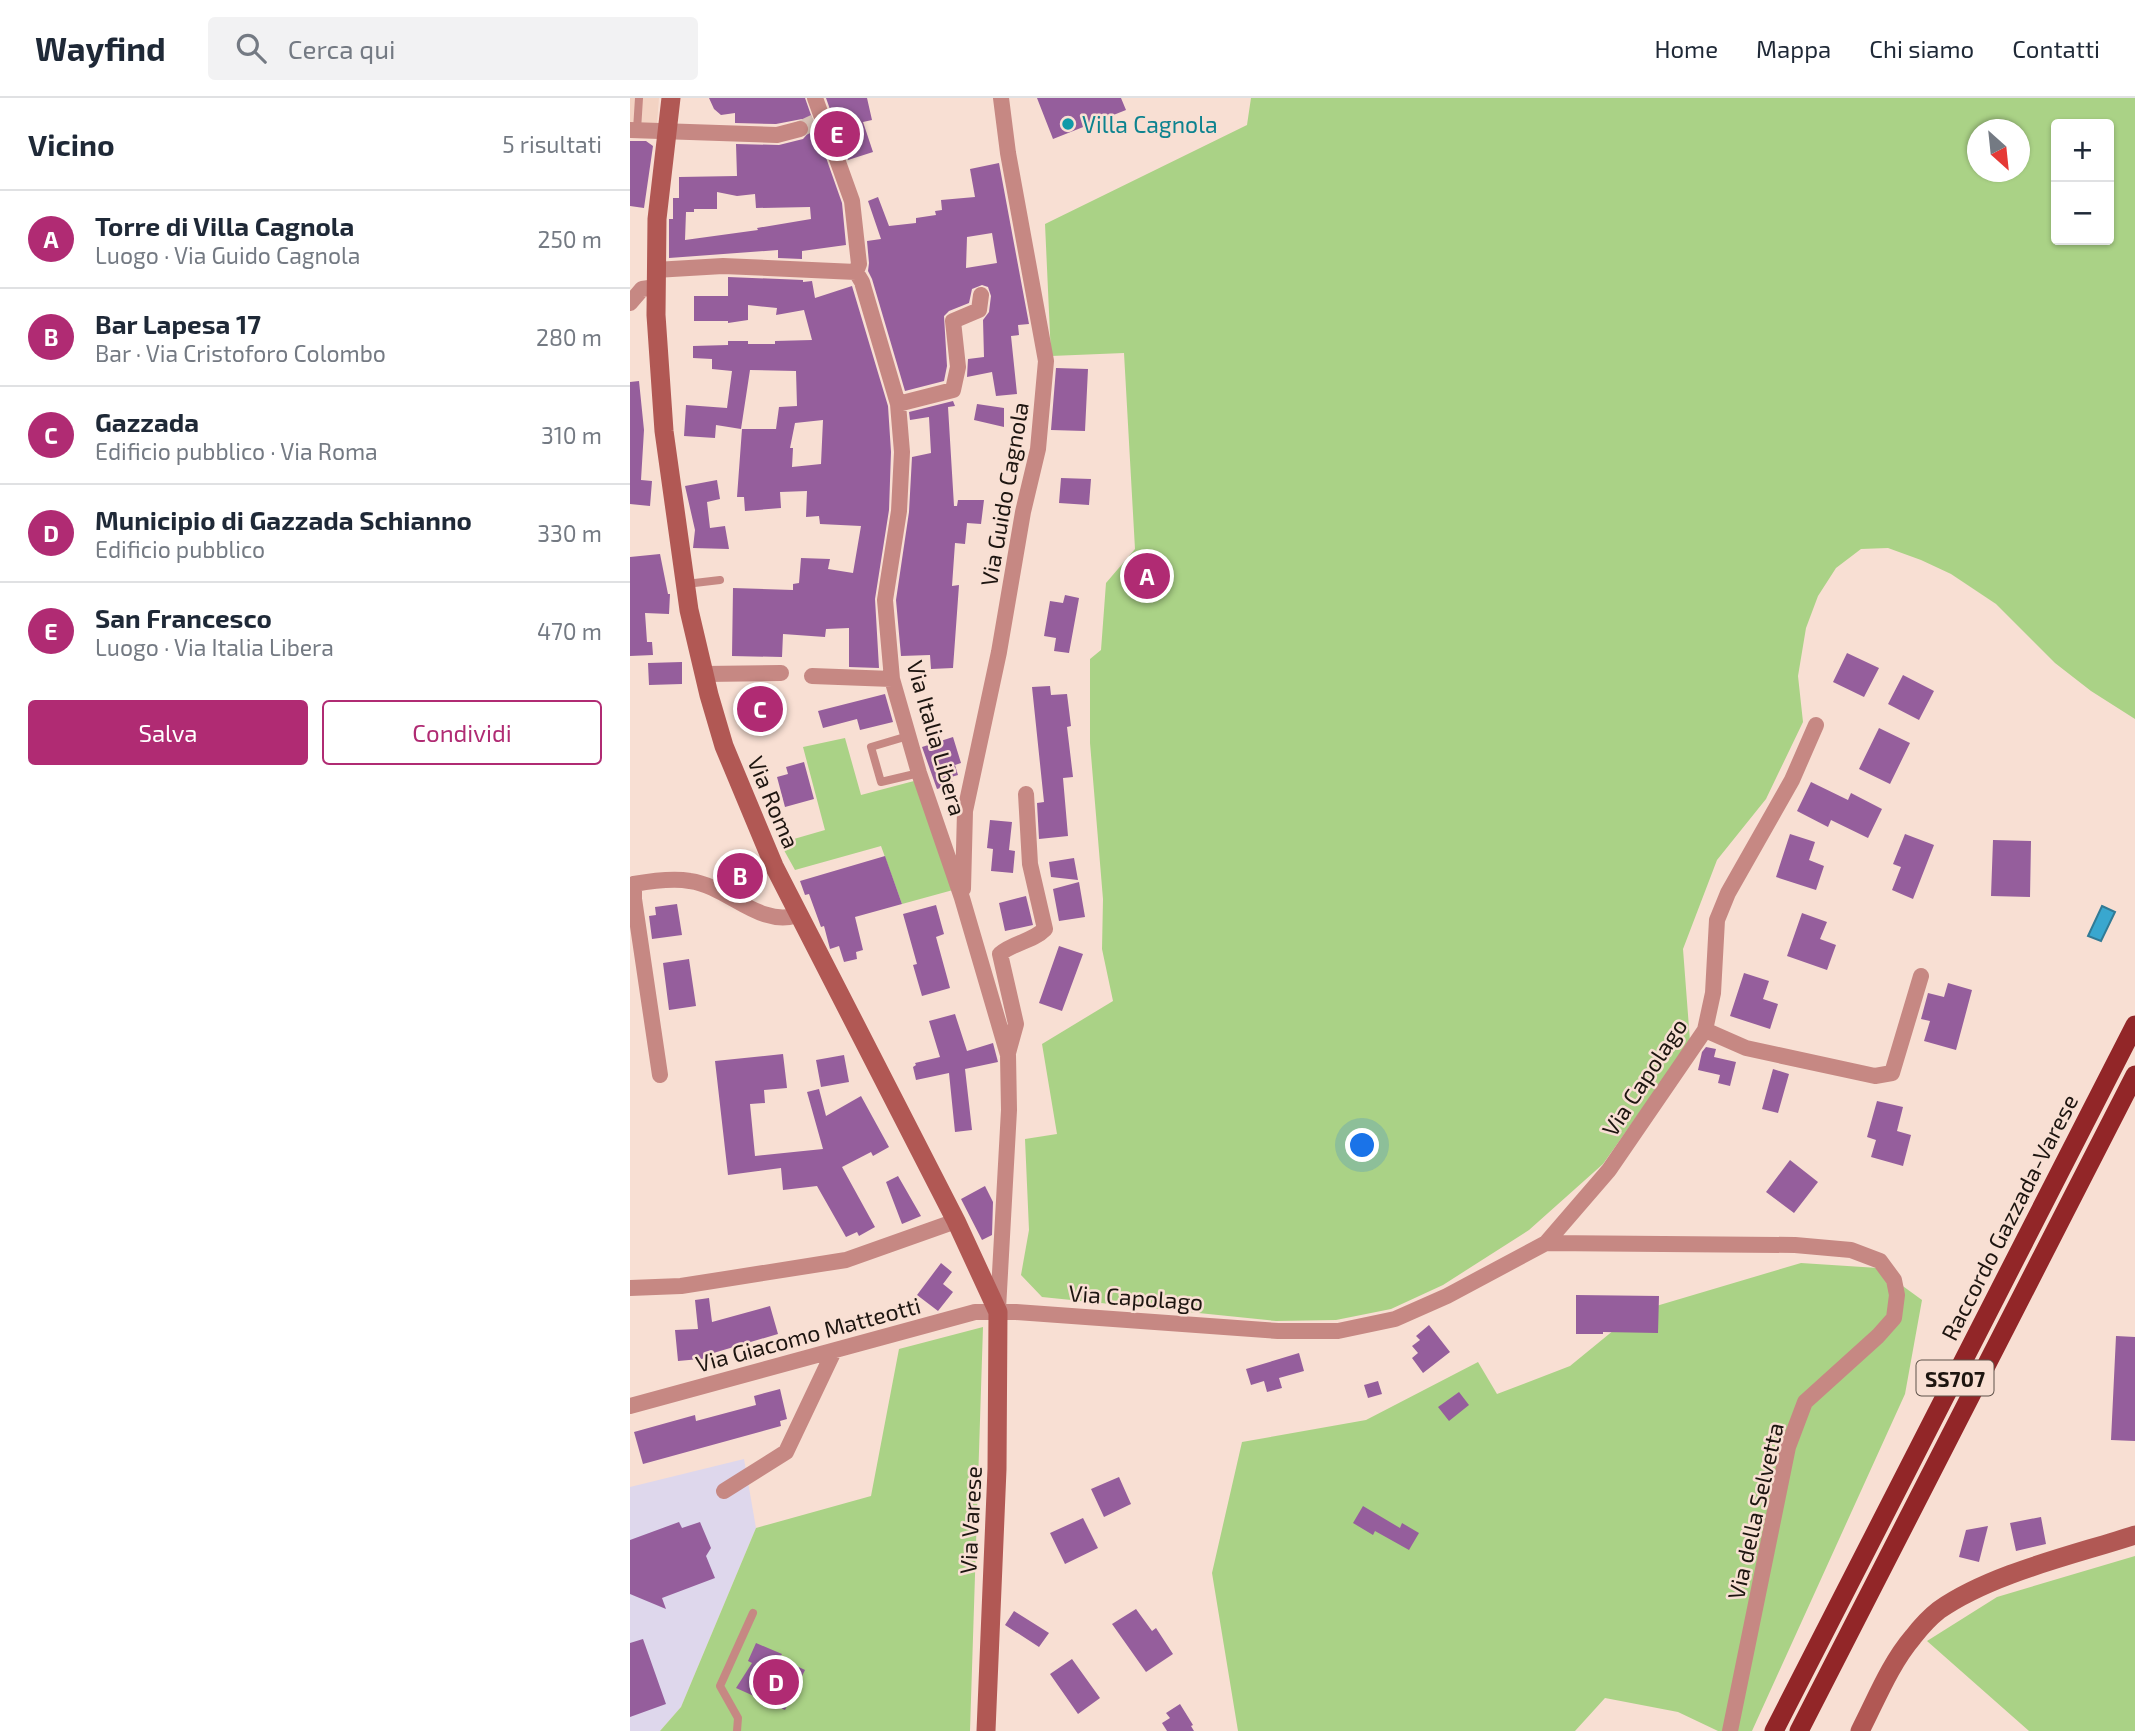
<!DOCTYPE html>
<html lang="it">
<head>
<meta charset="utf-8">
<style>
  :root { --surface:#fff; --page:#f2f2f3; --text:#1f2937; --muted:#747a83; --line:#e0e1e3; --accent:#b02b73 }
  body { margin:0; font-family:"Exo 2",sans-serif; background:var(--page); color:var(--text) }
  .controls { position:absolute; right:21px; top:21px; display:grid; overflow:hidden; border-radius:7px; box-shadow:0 2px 5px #0004 }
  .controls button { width:63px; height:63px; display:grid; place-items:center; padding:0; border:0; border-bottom:2px solid var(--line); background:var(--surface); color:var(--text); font:35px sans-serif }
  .compass { position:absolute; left:1337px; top:21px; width:63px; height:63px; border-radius:50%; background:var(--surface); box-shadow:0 2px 5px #0004; rotate:153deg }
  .you { position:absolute; left:733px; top:1048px; width:24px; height:24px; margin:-18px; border:5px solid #fff; border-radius:50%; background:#1a73e8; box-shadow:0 0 0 10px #1a73e833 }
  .badge { display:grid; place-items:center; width:46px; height:46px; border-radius:50%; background:var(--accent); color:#fff; font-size:23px; font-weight:700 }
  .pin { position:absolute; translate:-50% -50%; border:4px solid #fff; box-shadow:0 2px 7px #0006 }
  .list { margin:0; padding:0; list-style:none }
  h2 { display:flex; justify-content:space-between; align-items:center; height:91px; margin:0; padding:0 28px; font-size:30px }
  h2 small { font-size:23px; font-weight:400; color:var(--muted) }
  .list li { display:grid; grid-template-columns:46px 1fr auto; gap:21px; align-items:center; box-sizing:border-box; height:98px; padding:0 28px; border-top:2px solid var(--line) }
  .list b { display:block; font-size:26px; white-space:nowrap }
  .list p { margin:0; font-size:23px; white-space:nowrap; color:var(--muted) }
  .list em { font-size:23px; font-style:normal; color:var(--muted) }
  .actions { display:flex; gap:14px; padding:21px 28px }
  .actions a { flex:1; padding:16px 0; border:2px solid var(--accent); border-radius:7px; text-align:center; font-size:24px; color:var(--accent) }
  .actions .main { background:var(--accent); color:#fff }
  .icon { flex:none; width:38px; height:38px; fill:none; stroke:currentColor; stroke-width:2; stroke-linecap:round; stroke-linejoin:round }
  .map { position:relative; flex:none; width:1505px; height:1633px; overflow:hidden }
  header { display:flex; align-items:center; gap:42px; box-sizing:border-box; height:98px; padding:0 35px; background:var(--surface); border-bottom:2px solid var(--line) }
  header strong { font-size:33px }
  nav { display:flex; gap:38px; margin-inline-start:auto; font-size:24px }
  .search { width:490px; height:63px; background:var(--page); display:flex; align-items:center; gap:18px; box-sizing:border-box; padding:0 24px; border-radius:7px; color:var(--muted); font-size:26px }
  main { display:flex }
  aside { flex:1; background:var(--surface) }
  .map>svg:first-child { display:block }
</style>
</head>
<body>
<header>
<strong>Wayfind</strong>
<div class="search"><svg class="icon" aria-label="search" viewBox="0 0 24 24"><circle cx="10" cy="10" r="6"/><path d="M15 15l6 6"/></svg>Cerca qui</div>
<nav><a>Home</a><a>Mappa</a><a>Chi siamo</a><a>Contatti</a></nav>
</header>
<main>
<aside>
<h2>Vicino<small>5 risultati</small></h2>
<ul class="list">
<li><span class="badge">A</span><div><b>Torre di Villa Cagnola</b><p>Luogo · Via Guido Cagnola</p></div><em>250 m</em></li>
<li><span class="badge">B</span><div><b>Bar Lapesa 17</b><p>Bar · Via Cristoforo Colombo</p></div><em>280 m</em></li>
<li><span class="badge">C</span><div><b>Gazzada</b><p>Edificio pubblico · Via Roma</p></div><em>310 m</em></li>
<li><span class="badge">D</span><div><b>Municipio di Gazzada Schianno</b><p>Edificio pubblico</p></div><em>330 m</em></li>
<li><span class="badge">E</span><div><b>San Francesco</b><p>Luogo · Via Italia Libera</p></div><em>470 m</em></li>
</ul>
<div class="actions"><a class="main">Salva</a><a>Condividi</a></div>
</aside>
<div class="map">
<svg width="1505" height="1633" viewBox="0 0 1505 1633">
  <rect width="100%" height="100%" fill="#f8dfd3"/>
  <path fill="#f3d3c3" d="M0 0H29L27 25H0Z"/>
  <path fill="#ded7ec" d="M114 1361 126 1430 51 1609 30 1633H0V1389Z"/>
  <path fill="#aad286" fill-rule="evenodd" d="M621 0H1505V621L1461 593 1425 565 1366 506 1321 476 1291 462 1258 450 1231 451 1206 470 1188 498 1176 530 1168 578 1173 624 1136 701 1087 762 1053 851 1060 943 973 1066 899 1132 813 1187 761 1211 706 1222 646 1223 412 1199 391 1177 399 1132 395 1041 427 1036 412 946 483 903 472 851 473 801 460 645V561L471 552 476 485 505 451 494 255 421 258 415 126 617 27ZM1426 26H1479V142H1426ZM1348 32H1390V74H1348Z
    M215 640 231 697 284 683 323 792 272 806 251 748 165 772 150 745 195 732 173 649Z
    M1171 1165 1248 1170 1292 1202 1275 1296 1122 1633H1088L1048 1614 975 1600 945 1633H608L582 1475 612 1344 736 1322 848 1264 867 1296 940 1268 1006 1214Z
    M353 1229 340 1633H30L51 1609 126 1430 241 1398 269 1251Z
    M1505 1458V1633H1399L1297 1543 1367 1499Z"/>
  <path fill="#39a7cf" stroke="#317b96" stroke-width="2" d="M1472 808 1485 814 1471 843 1458 838Z"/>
  <path fill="#955e9c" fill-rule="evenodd" d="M79 0H175L212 105 216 147 172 153V161L148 160V152L39 160V121H43V100H49V79L107 78 106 46 149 47 173 41 180 33 178 24 172 21 146 26 105 25V15L91 17 84 11ZM87 94 107 98 125 96 126 110 180 109 181 121 127 130 128 132 55 142 56 114H64V111H87Z
    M196 0H237L242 22 233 24 243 54 218 62Z
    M407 0H491L496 12 423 41Z
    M0 43H16L23 48 14 110 0 108Z
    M369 65 399 226 388 227 389 237 381 238 387 296 366 298 362 274 337 279 338 261 354 259 353 222 359 214 361 198 358 189 352 187 342 191 339 205 319 213 314 218 317 268 314 283 275 293 242 181 238 173 239 165 237 143 251 141 238 103 248 99 259 128 286 125V120L306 117 305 113 312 112 311 102 345 99 340 71ZM362 135 367 165 336 170 337 139Z
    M98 179 173 182V184L182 183 185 200 222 188 258 308 261 354 259 412 245 501 249 570 219 569V530L196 531 195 539 153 536 152 559 102 558 103 490 163 492V486L169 485 171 460 200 461 198 471 223 475 231 428 190 426 189 418 176 419 177 393 150 394 151 410 115 413 114 399H107L112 331H146L149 309 167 308 166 273 120 272 111 331 86 327 85 340 54 338 56 307 97 310 102 273 82 271V261L63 260V248L98 247V243H118V246H145V243L182 242 174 212 146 217 147 210 118 207V222L98 225V223H64V198H98ZM193 322 191 366 162 369 163 350H160L165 325Z
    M426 270 458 271 455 333 421 332Z
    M9 283 14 332 11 382 22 383 20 408 0 406V284Z
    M323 303 325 308 318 309 324 408H327L328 402H354L351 426 337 425 335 446 325 445 322 488 329 487 323 570 301 571 300 557 271 558 266 502 279 414 282 359 301 355 299 319 280 322 279 314Z
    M347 306 374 310V329L344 322Z
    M431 380 461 381 459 407 429 405Z
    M87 382 90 401 77 404 80 430 95 428 99 451 63 450 65 432 55 388Z
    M30 456 38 496H40L39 516 15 515 17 544H22L23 557 0 558V459Z
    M435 497 449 500 439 555 424 553 426 540 414 538 420 503 433 505Z
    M1217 555 1249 570 1234 599 1203 584Z
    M52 564V586L19 587 18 565Z
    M1273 577 1304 593 1289 622 1258 606Z
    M142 588 154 623 118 634 107 599Z
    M420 588 421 597 437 596 441 628 437 629 443 679 433 680 438 738 409 741 407 705 414 704 402 589Z
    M255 596 263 624 230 632 227 621 193 630 188 613Z
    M1249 630 1280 645 1260 686 1229 671Z
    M323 639 331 665 325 667 328 677 321 679 323 686 307 691 292 649Z
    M174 664 184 701 155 709 147 679 158 676 156 669Z
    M1181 684 1218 702 1221 695 1252 711 1238 740 1201 722 1198 729 1167 713Z
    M360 722 382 724 379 752 385 753 383 775 361 773 363 751 357 750Z
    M1160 736 1185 744 1179 762 1194 768 1186 792 1146 779Z
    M1275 736 1304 747 1283 801 1262 792 1271 769 1263 766Z
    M1363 742 1401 743 1400 799 1361 798Z
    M110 757 127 792 117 797 104 789 93 765Z
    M255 758 272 806 225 819 233 852 226 854 227 861 214 864 209 848 200 851 194 828 191 829 179 796 175 797 170 783Z
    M444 760 448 782 421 779 419 764Z
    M449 784 455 819 429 823 423 791Z
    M396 798 403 827 375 833 369 805Z
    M47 806 52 837 22 841 19 818 26 817 25 809Z
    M306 807 314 836 306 839 320 890 292 898 283 867 287 866 273 816Z
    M1172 815 1197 824 1190 841 1206 847 1197 872 1157 858Z
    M429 848 453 856 432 913 409 905Z
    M59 861 66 908 39 912 33 865Z
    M1114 875 1139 883 1133 901 1148 906 1140 931 1100 918Z
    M1318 885 1342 892 1326 952 1294 943 1300 923 1291 921 1298 895 1314 899Z
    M325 916 337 953 363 945 368 964 335 971 342 1032 325 1034 319 975 286 982 283 969 286 967 285 965 310 959 299 923Z
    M1076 949 1086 951 1084 959 1106 964 1100 988 1088 985 1090 977 1068 972 1072 954Z
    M153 956 157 990 134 992 135 1005 120 1006 125 1058 193 1051 177 994 189 991 196 1018 231 998 259 1049 243 1058 241 1054 212 1069 245 1129 229 1138 227 1134 216 1139 187 1088 153 1092 151 1070 98 1077 85 963Z
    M214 957 219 984 191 989 186 962Z
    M1143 971 1159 976 1148 1015 1132 1011Z
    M1247 1003 1273 1009 1267 1033 1281 1037 1273 1068 1241 1059 1246 1042 1237 1039Z
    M1160 1062 1188 1084 1164 1115 1136 1094Z
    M268 1078 291 1118 272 1126 256 1084Z
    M355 1088 363 1104 362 1137 352 1142 331 1101Z
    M311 1165 322 1174 313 1186 323 1194 308 1213 287 1197Z
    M946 1197 1029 1198 1028 1235 973 1234V1236H946Z
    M79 1200 82 1224 140 1208 148 1236 80 1256 81 1260 48 1263 45 1232 68 1231 65 1202Z
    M799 1227 820 1254 793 1275 782 1260 788 1255 782 1248 790 1242 786 1238Z
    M1486 1238 1505 1239V1343L1481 1342Z
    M669 1255 674 1273 649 1280 652 1290 637 1294 634 1283 621 1287 616 1271Z
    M748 1283 752 1296 738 1300 734 1287Z
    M150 1291 157 1321 150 1323 151 1328 13 1366 4 1334 65 1317 66 1323 126 1307 124 1298Z
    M829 1294 839 1307 819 1323 808 1309Z
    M489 1379 501 1406 474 1419 461 1391Z
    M733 1408 770 1430 772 1425 789 1435 779 1452 745 1433 743 1437 723 1425Z
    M1411 1419 1416 1446 1386 1453 1380 1425Z
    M453 1420 468 1450 435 1466 420 1435Z
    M49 1424 52 1430 70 1424 81 1450 76 1458 85 1480 32 1500 36 1511 0 1496V1442Z
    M1358 1428 1349 1464 1329 1459 1336 1432Z
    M506 1511 522 1533 526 1530 543 1556 516 1574 482 1526Z
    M384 1513 419 1535 409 1549 375 1527Z
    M13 1541 36 1606 0 1619V1545Z
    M126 1545 152 1556 150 1560 175 1572 155 1612 106 1590 122 1565 118 1563Z
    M442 1561 470 1600 448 1616 420 1576Z
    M550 1606 563 1627 561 1628 564 1633H537L532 1625 540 1620 536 1615Z"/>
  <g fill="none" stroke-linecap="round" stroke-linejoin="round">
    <path stroke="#d7c1b6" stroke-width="16" stroke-dasharray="16 8" stroke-linecap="butt" d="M170 31 187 23"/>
    <path stroke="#c68883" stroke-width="8" d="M7 32 9 0
      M56 486 90 482
      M278 638 241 649 251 684 289 675
      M107 1633 108 1620 90 1588 123 1515"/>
    <path stroke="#c68883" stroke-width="16" d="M185 0 222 103 229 166 226 174 232 184 268 306 272 354 269 413 255 502 262 581 289 675 332 800 378 957 379 1012 368 1211
      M0 32 147 37 170 31
      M25 172 93 168 226 174
      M0 205 12 191 26 189
      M268 306 323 292 328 269 323 223 349 212 351 197
      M74 576 151 575
      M182 578 262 581
      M333 791 335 713 369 554 393 414 408 351 416 263 378 55 371 0
      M1075 932 1116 950 1245 978 1262 975 1291 878
      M378 955 386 926 370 856C384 844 402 844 415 831L400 766 396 696
      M30 977 4 801V786C21 783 43 780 60 783 98 788 129 830 168 817
      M916 1145 1165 1147 1221 1152 1250 1163 1264 1182 1267 1197 1264 1220 1248 1238 1175 1304 1158 1349 1100 1633
      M0 1190 51 1188 216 1162 326 1123
      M0 1308 345 1214H386L648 1233H708L765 1221 817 1198 916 1145 979 1072 1075 932 1083 895 1087 822 1098 795 1162 682 1186 627
      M94 1393 156 1354 203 1255"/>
    <path stroke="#b15854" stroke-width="19" d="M41 0 27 121 26 217 34 333 59 512 79 597 94 648 144 768 326 1123 368 1214 367 1371 356 1633
      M1230 1633C1246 1602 1260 1566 1283 1539 1290 1530 1300 1519 1309 1512 1362 1475 1444 1457 1505 1437"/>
    <path stroke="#922628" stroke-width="19" d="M1144 1633 1505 927
      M1169 1633 1505 977"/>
  </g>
  <circle fill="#0f9aa8" stroke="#f8dfd3" stroke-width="2.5" cx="438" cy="26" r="7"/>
  <g text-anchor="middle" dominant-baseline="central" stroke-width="5" stroke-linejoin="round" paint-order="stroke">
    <rect fill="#f8dfd3" stroke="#5f524a" stroke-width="2" x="1286.5" y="1262.5" width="77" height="35" rx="5"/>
    <g font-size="21" font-weight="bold" fill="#1d1510">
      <text x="1325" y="1280">SS707</text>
    </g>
    <g font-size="23" fill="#0d838f" stroke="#f8dfd3" text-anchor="start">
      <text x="452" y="26">Villa Cagnola</text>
    </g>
    <g font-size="23" fill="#1d1510" stroke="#f8dfd3">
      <text transform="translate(374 396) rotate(-80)">Via Guido Cagnola</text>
      <text transform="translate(307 640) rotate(74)">Via Italia Libera</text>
      <text transform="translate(144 704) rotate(67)">Via Roma</text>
      <text transform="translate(1014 979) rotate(-57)">Via Capolago</text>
      <text transform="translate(1379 1119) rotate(-63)">Raccordo Gazzada-Varese</text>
      <text transform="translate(506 1199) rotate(4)">Via Capolago</text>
      <text transform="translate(178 1236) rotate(-15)">Via Giacomo Matteotti</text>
      <text transform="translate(1125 1413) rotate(-77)">Via della Selvetta</text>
      <text transform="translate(340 1422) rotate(-87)">Via Varese</text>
    </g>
  </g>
</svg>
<div class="controls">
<button>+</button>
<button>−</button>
</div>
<svg class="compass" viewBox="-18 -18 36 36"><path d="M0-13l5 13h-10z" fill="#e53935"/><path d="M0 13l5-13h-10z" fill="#747a83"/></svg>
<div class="you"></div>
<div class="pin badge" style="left:517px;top:478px">A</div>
<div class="pin badge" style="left:110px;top:778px">B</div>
<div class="pin badge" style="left:130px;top:611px">C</div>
<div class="pin badge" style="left:146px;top:1584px">D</div>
<div class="pin badge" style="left:207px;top:36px">E</div>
</div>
</main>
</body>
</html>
